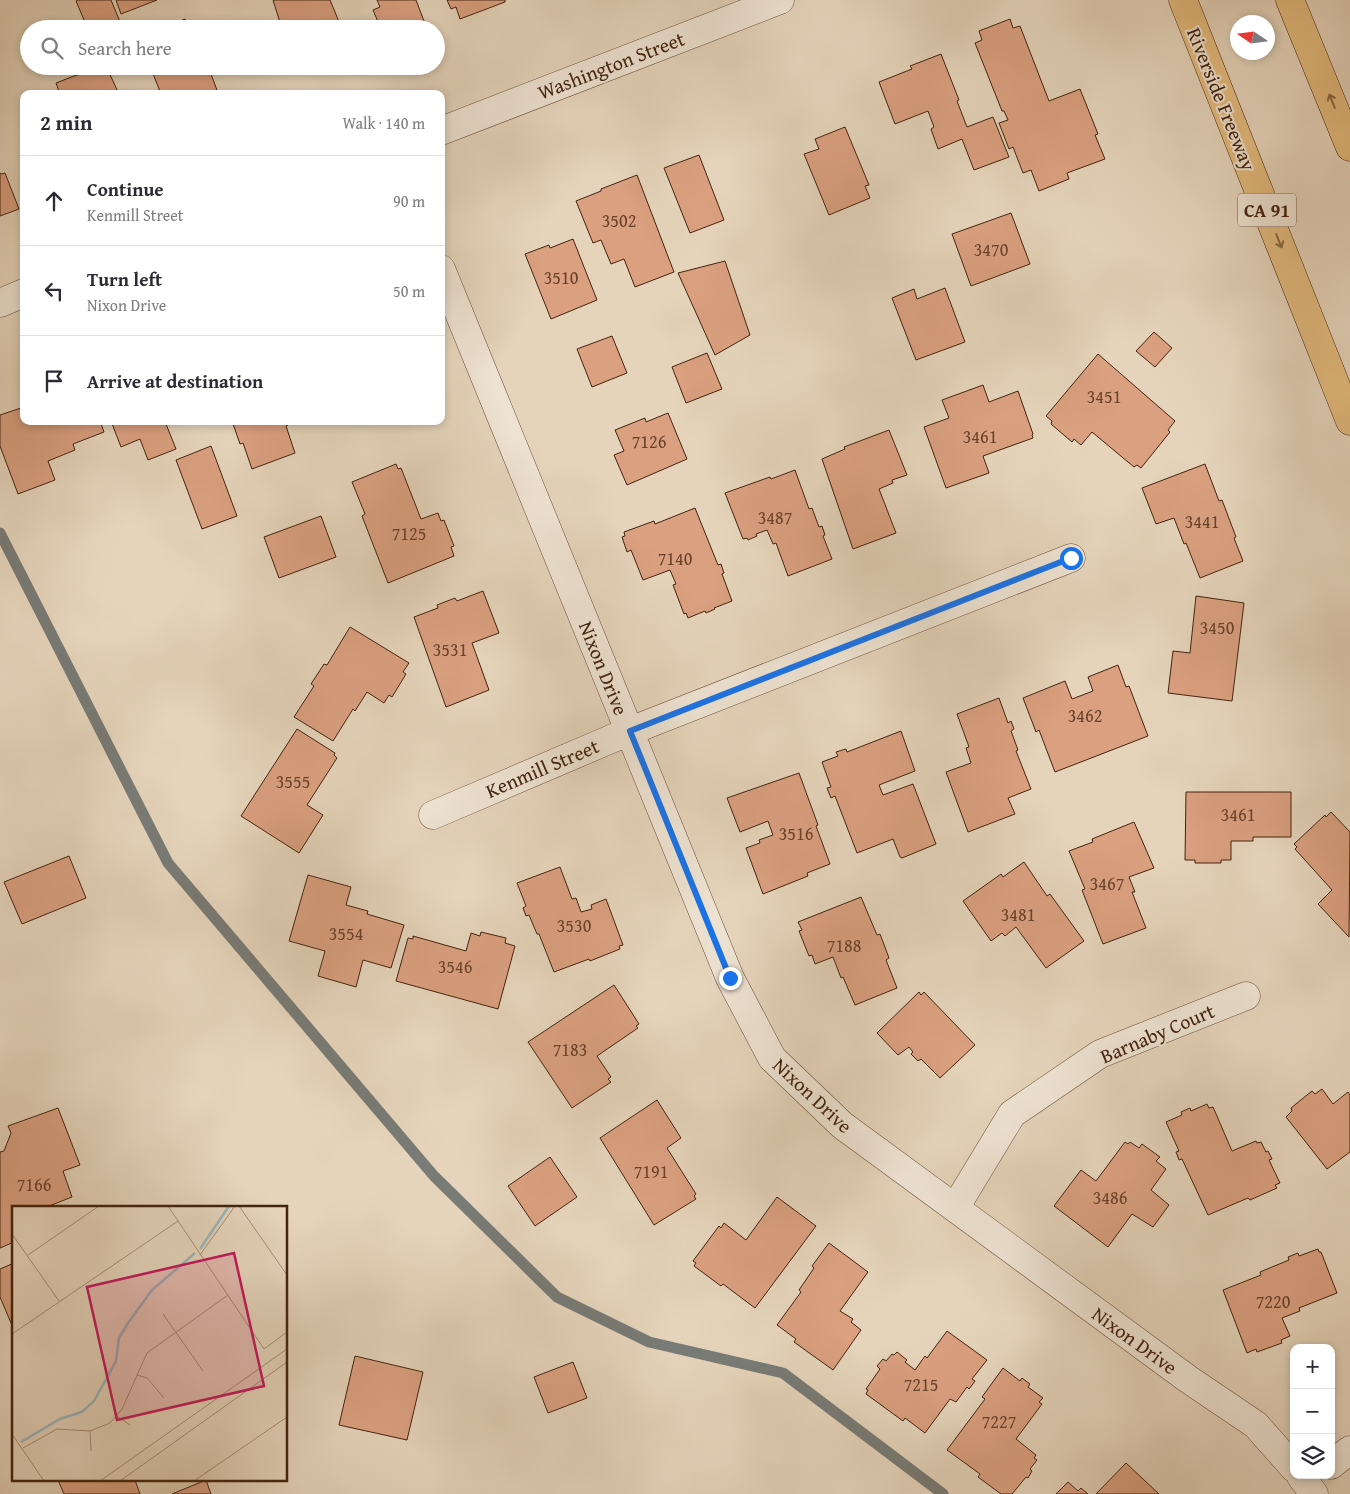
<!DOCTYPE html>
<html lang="en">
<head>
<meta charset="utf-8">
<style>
  :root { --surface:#fff; --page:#f7f7f7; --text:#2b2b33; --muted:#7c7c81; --line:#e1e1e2 }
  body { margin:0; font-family:"Gentium Book Plus",serif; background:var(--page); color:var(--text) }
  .controls { position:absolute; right:15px; bottom:15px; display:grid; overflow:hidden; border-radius:10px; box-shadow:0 2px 8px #0003 }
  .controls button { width:45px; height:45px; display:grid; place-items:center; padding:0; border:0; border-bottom:1px solid var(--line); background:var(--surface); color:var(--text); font:25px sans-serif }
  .compass { position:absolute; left:1230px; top:15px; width:45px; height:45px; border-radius:50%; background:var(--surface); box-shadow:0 2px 8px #0003; rotate:283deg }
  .stop { position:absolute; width:15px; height:15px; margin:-11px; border:4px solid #1a73e8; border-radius:50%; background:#fff }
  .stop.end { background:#1a73e8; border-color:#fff; box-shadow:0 1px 5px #0008 }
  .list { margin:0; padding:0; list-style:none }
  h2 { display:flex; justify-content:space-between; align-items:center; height:65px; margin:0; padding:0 20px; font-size:21px }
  h2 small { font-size:16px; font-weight:400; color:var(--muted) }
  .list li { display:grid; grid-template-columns:32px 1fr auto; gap:15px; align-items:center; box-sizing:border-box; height:90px; padding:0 20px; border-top:1px solid var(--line) }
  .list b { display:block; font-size:19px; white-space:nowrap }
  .list p { margin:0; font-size:16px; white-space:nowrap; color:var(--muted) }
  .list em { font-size:16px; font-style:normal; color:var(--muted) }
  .icon { flex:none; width:28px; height:28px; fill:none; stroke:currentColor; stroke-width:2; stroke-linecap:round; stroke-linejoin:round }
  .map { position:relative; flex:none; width:1350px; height:1494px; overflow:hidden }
  .search { position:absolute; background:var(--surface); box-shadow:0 2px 8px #0003; left:20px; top:20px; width:425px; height:55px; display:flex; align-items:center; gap:12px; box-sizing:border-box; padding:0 18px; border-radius:28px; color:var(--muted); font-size:19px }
  .panel { position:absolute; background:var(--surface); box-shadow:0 2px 8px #0003; left:20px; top:90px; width:425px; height:335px; border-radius:10px }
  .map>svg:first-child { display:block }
</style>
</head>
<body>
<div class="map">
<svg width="1350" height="1494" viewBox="0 0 1350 1494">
  <rect width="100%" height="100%" fill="#e5d4bb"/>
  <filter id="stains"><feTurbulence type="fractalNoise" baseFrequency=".004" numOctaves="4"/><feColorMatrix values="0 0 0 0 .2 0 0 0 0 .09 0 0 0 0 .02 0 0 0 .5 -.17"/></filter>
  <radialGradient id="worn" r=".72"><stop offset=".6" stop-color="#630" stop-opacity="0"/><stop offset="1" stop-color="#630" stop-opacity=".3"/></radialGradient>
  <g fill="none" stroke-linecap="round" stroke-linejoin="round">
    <path stroke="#787b76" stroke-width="11" d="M0 533 168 863 434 1176 557 1297 649 1342 783 1373 943 1494"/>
  </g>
  <path fill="#daa080" stroke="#43230e" d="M78 0H111L123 29H85L87 27 76 1Z
    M116 0H157L121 14Z
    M273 0H330L342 29H282Z
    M377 0H416L427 29H381L373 10 380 7Z
    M447 0H505V2L460 19 456 7 451 9Z
    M185 19 189 29H166V27Z
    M1010 19 1013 28 1020 26 1049 101 1080 89 1098 134 1095 135 1105 159 1067 173 1069 179 1039 191 1031 170 1023 173 1013 147 1009 149 999 123 1008 120 1004 111H1002L975 43 982 40 979 31Z
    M941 54 959 100 957 101 967 127 993 117 1009 157 974 170 962 139 938 149 931 129 934 127 928 111 895 124 879 82 912 69 910 66Z
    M100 66H106L119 94H60L56 83Z
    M150 66H204L208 75 211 74 218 93 161 94Z
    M845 127 869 185 865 186 870 198 829 215 804 154 819 149 815 139Z
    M699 155 724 220 690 233 664 168Z
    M0 173 1 174 5 173 19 209 0 216Z
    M637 175 674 272 635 287 624 259 611 264 601 240 593 243 576 201 601 191V189Z
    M1011 213 1030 264 971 286 952 234Z
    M573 239 597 300 551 319 525 254 549 245 550 248Z
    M725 261 750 335 715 355 678 273Z
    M945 288 965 342 916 360 892 298 914 289 917 299Z
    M1154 332 1172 348 1155 367 1136 351Z
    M612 336 627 373 592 387 577 349Z
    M707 353 722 389 686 403 672 367Z
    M1098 354 1175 421 1168 430 1170 432 1141 468 1137 465 1134 467 1092 432 1081 445 1074 439 1072 442 1051 424 1052 421 1046 416Z
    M983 385 989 402 1018 391 1033 434 1032 435 1033 438 983 456 989 473 946 488 924 427 949 418 942 400Z
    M24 407V421H100L104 432 73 444 75 450 48 461 55 480 18 494 0 446V415Z
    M668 413 687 459 627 485 614 455 624 451 615 430 645 418 646 422Z
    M111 421H173L166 424 176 449 148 460 140 439 121 447Z
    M232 421H287L288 425 286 426 295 453 252 469 243 443 240 444Z
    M889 430 907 475 892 480 893 483 879 489 896 533 853 549 822 459 845 449 844 447Z
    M211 446 237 516 202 529 176 460Z
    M396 464 398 469 401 468 421 519 438 513 441 521 444 520 454 546 451 547 454 556 388 583 362 516 365 514 352 482Z
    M1205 464 1219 501 1222 500 1236 537 1234 538 1243 561 1200 578 1186 543 1184 544 1174 518 1156 524 1142 488Z
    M795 470 809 509 812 508 819 527 822 526 825 535 823 536 832 559 788 576 776 543 773 544 767 530 756 534 757 536 748 540 747 538 743 539 725 493 770 477 771 479Z
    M695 508 718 565 721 564 724 573 722 574 732 601 714 608 715 609 706 613 705 611 688 618 686 613 684 614 673 585 676 584 670 570 643 580 631 550 627 552 622 537 625 536 624 532 654 521 655 524Z
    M321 516 336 557 279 578 264 537Z
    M483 591 499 633 472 643 489 690 446 707 414 617 438 608 437 605 455 598 457 601Z
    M1196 596 1244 603 1232 701 1168 693 1173 651 1190 653Z
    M350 627 409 663 403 672 406 674 392 697 389 695 384 703 367 692 355 711 353 709 333 741 294 717 314 686 311 684 324 664 327 665Z
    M1118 665 1126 687 1129 686 1148 736 1055 772 1039 730 1036 732 1023 698 1065 681 1072 699 1093 691 1088 677Z
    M999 698 1008 723 1011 721 1014 729 1011 731 1018 750 1016 751 1031 789 1008 798 1015 814 968 832 946 772 971 763 966 748 969 747 957 714Z
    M297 729 335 753 334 755 337 758 307 805 323 815 299 853 241 816Z
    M901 731 915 771 879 785 883 795 913 784 936 844 902 858 900 857 893 839 857 853 835 796 831 798 827 788 831 787 822 762 838 756 836 752 846 749 847 752Z
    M799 773 818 825 816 826 830 864 807 873 808 876 763 894 746 848 760 843 759 840 773 835 768 821 740 832 727 798Z
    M1186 792H1291V837H1253V841H1231V860H1221V863H1195V860H1185Z
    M1331 812 1350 832 1349 937 1318 904 1332 890 1295 849 1297 847 1294 844 1325 815 1326 817Z
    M1134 822 1154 868 1129 877 1135 892H1132L1146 928 1103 944 1082 890 1085 889 1069 851 1093 842 1092 839Z
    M69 856 86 898 22 924 4 882Z
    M1024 862 1047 896 1050 894 1084 941 1046 968 1016 927 1005 936 1002 933 991 941 963 901 1001 874 1003 877Z
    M560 867 572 899 576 898 581 912 592 909 591 905 606 899 623 945 619 946 620 949 590 961 589 959 554 972 539 934H537L529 915 526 916 523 908 526 906 517 883Z
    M308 875 351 887 346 905 368 911 367 914 404 925 391 968 363 960 356 987 318 976 325 951 289 941Z
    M861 897 877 935 880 934 889 958 886 960 897 988 855 1005 843 977 841 978 833 957 815 964 812 955 809 956 799 931 802 930 798 922Z
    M481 932 506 938 505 943 515 946 498 1009 396 981 408 938 413 939V936L466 951 471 933 480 936Z
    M614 985 639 1024 636 1026 638 1028 597 1056 611 1077 608 1079 611 1082 572 1108 528 1042Z
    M919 992 921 995 924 992 975 1045 940 1078 921 1059 918 1061 911 1054 913 1052 909 1047 898 1055 877 1033Z
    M1322 1089 1333 1104 1348 1092 1350 1095V1152L1327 1169 1286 1117 1292 1111 1291 1108 1312 1091 1315 1094Z
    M657 1100 681 1138 667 1148 696 1194 694 1196 696 1199 654 1225 600 1138Z
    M1207 1104 1209 1108 1213 1107 1232 1151 1256 1141 1257 1143 1261 1142 1266 1152 1268 1151 1272 1159 1269 1160 1280 1183 1275 1185 1277 1188 1250 1200 1248 1198 1208 1215 1182 1159 1179 1160 1176 1152 1179 1151 1166 1122 1182 1115 1181 1112 1190 1108 1191 1111Z
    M58 1108 80 1165 63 1171 72 1197 44 1208H14V1242L0 1248V1152L4 1151 11 1133 8 1126Z
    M1125 1142 1128 1144 1130 1142 1139 1148 1142 1144 1160 1157 1156 1161 1166 1169 1151 1190 1169 1205 1153 1227 1132 1214 1108 1247 1054 1206 1081 1170 1096 1181Z
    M550 1157 577 1197 535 1226 508 1186Z
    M777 1197 816 1226 755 1308 723 1284 721 1286 694 1266 696 1263 693 1261 719 1226 721 1228 724 1223 746 1240Z
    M829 1243 868 1272 840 1311 853 1319 851 1322 861 1330 833 1370 794 1342 796 1339 777 1325 801 1292 799 1290 814 1268 812 1266Z
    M1318 1249 1319 1252H1321L1337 1293 1299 1308 1300 1311 1282 1318 1290 1336 1281 1340 1282 1343 1257 1352 1256 1349 1247 1353 1223 1290 1261 1275 1260 1272 1289 1260 1288 1257 1298 1253 1299 1256Z
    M14 1263V1330L0 1297V1269Z
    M947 1331 987 1360 972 1379 975 1381 969 1389 967 1387 956 1402 950 1399 925 1433 905 1418 903 1421 866 1394 868 1390 866 1389 880 1369 877 1366 883 1359 886 1361 892 1354 894 1355 897 1352 907 1360 905 1362 915 1370 925 1356 927 1358Z
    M355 1356 423 1372 407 1440 339 1425Z
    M573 1362 587 1398 548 1413 534 1377Z
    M1003 1368 1020 1381 1022 1378 1030 1384 1028 1387 1043 1398 1039 1402 1042 1404 1016 1439 1036 1455 1034 1458 1037 1460 1030 1469 1032 1471 1028 1478 1026 1477 1012 1494H1001L978 1477 980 1474 947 1450 985 1399 982 1397Z
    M1126 1463 1159 1494H1096Z
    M58 1480H135L140 1494H64Z
    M206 1480 211 1494H172Z
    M1068 1482 1078 1491 1081 1488 1088 1494H1056Z"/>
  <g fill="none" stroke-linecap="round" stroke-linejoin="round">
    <defs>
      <path id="minor" d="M441 131 780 0
        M441 269 730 978 772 1058 842 1125 1188 1379 1256 1425 1294 1468
        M0 303 24 293
        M433 815 630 731 1071 558
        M955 1208 1012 1114 1100 1054 1246 996
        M1331 1465 1350 1450
        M1300 1475 1314 1494"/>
      <path id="motorway" d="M1183 0 1350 421
        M1290 0 1350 147"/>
    </defs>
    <use href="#minor" stroke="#6c4f39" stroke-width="29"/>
    <use href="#motorway" stroke="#43230e" stroke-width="29"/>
    <use href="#minor" stroke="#eee3d3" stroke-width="28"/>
    <use href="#motorway" stroke="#e2ba7e" stroke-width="28"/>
  </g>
  <defs><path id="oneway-shaft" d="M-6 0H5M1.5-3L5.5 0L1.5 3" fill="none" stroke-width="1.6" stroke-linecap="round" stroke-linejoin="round" transform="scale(1.25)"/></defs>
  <g stroke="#8b6740">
    <use href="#oneway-shaft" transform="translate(1332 101) rotate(-112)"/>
    <use href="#oneway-shaft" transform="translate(1279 241) rotate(68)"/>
  </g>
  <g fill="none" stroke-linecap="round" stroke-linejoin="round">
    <path stroke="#1a73e8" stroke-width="6" d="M730 978 630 731 1071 558"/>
  </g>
  <g text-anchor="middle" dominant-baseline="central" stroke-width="4" stroke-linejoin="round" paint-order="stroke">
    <g font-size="18" fill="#69422a">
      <text x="619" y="220">3502</text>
      <text x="991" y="249">3470</text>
      <text x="561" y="277">3510</text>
      <text x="1104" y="396">3451</text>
      <text x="980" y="436">3461</text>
      <text x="649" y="441">7126</text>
      <text x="775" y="517">3487</text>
      <text x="1202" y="521">3441</text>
      <text x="409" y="533">7125</text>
      <text x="675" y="558">7140</text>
      <text x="1217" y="627">3450</text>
      <text x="450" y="649">3531</text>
      <text x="1085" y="715">3462</text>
      <text x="293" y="781">3555</text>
      <text x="1238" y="814">3461</text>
      <text x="796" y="833">3516</text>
      <text x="1107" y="883">3467</text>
      <text x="1018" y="914">3481</text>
      <text x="574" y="925">3530</text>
      <text x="346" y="933">3554</text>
      <text x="844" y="945">7188</text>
      <text x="455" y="966">3546</text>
      <text x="570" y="1049">7183</text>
      <text x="651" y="1171">7191</text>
      <text x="34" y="1184">7166</text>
      <text x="1110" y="1197">3486</text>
      <text x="1273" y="1301">7220</text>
      <text x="921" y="1384">7215</text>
      <text x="999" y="1421">7227</text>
    </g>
    <rect fill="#eee3d3" stroke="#765d49" stroke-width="1" x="1238" y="193.5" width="58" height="33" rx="4"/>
    <g font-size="19" font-weight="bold" fill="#43230e">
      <text x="1267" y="210">CA 91</text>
    </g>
    <g font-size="20" fill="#43230e" stroke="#eee3d3">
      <text transform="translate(611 65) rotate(-21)">Washington Street</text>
      <text transform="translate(1222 99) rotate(68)">Riverside Freeway</text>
      <text transform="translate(604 668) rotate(68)">Nixon Drive</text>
      <text transform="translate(542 768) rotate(-23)">Kenmill Street</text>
      <text transform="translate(1157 1033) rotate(-23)">Barnaby Court</text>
      <text transform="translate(813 1095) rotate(43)">Nixon Drive</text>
      <text transform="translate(1135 1340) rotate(36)">Nixon Drive</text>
    </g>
  </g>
  <g transform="translate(12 1206)">
    <rect width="275" height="275" fill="#e5d4bb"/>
    <path fill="none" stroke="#9bb5bb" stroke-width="2.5" d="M188 43 217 0M9 236 48 213 70 206 82 195 104 155 107 132 116 117 140 84 183 47"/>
    <path fill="none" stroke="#a48d76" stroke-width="1" d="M156 0 252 143 275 126M227 0 275 69M0 28 47 95M16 49 87 0M188 49 223 0M151 108 191 165M0 128 166 15M125 169 135 172 152 192M105 210 118 219M78 225 79 245M0 228 32 275M11 242 45 223 78 225 98 217 110 203 135 147 216 89M88 275 275 143M108 275 275 156M182 275 275 211"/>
    <path fill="#c2185b" fill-opacity="0.15" stroke="#c2185b" stroke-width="2.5" d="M222 47 252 180 105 214 75 81Z"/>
    <rect width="275" height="275" fill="none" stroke="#43230e" stroke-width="2.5"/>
  </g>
  <rect width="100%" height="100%" filter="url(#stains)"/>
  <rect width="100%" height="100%" fill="url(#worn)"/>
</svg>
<div class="controls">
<button>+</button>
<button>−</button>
<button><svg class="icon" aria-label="layers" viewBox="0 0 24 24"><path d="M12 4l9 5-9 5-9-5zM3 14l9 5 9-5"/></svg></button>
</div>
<svg class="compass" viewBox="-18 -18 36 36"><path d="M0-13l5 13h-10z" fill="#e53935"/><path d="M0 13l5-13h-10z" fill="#7c7c81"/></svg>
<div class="stop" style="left:1071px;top:558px"></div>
<div class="stop end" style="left:730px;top:978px"></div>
<div class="search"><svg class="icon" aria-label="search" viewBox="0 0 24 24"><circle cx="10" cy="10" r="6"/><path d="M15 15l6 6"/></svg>Search here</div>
<section class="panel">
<h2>2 min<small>Walk · 140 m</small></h2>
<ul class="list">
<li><svg class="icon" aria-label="ahead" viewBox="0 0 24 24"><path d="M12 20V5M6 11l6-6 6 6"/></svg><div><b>Continue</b><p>Kenmill Street</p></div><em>90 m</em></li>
<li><svg class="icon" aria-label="left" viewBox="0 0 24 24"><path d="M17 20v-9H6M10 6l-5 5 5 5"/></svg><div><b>Turn left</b><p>Nixon Drive</p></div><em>50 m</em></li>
<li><svg class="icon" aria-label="arrive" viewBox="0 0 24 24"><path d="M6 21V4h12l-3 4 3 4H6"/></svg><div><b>Arrive at destination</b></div></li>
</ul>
</section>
</div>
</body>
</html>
